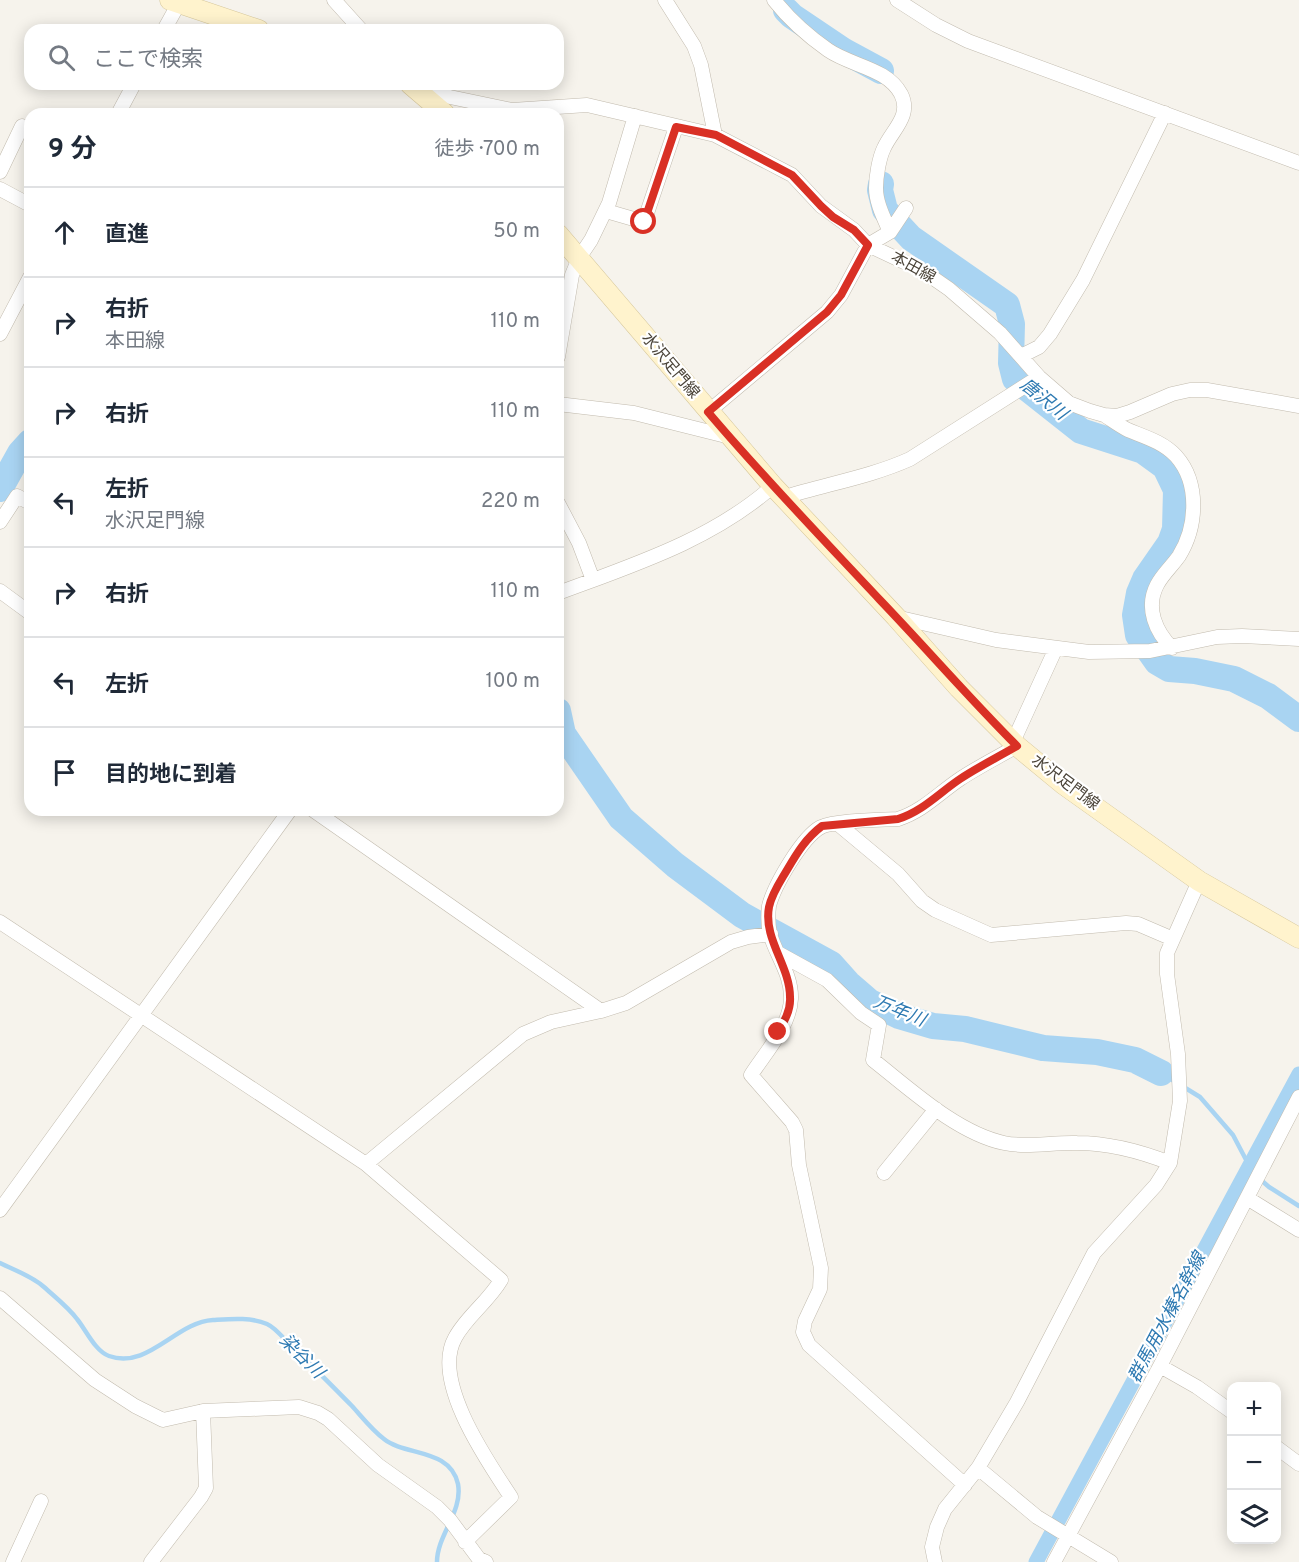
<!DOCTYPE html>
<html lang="ja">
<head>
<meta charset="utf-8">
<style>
  :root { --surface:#fff; --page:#f6f6f7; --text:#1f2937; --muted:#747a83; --line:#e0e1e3 }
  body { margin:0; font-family:Overpass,"Noto Sans JP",sans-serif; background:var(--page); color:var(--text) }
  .controls { position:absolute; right:18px; bottom:18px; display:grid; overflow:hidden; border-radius:12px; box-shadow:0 3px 15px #0003 }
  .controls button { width:54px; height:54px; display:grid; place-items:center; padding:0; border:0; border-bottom:2px solid var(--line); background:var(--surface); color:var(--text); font:30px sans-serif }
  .stop { position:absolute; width:18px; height:18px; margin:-14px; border:4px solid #d93025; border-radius:50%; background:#fff }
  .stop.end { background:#d93025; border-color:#fff; box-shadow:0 2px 6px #0008 }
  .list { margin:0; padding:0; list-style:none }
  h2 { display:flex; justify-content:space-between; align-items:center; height:78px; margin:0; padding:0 24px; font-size:26px }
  h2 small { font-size:20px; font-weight:400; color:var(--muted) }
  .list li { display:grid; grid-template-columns:39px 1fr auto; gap:18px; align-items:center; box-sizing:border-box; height:90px; padding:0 24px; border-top:2px solid var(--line) }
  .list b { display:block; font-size:22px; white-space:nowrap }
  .list p { margin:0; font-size:20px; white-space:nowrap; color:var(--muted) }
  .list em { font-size:20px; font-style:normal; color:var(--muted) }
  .icon { flex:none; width:33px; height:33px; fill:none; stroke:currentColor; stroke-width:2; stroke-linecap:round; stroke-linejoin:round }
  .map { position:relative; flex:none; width:1299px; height:1562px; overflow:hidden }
  .search { position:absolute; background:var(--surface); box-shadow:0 3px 15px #0003; left:24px; top:24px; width:540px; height:66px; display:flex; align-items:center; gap:15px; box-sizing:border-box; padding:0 21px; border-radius:18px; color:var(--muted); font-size:22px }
  .panel { position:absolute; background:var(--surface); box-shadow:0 3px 15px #0003; left:24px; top:108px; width:540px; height:708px; border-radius:18px }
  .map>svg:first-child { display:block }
</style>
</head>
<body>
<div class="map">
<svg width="1299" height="1562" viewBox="0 0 1299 1562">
  <rect width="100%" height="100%" fill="#f6f3ec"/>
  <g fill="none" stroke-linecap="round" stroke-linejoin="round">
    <path stroke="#a9d4f2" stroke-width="4.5" d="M1161 1073 1200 1097 1233 1135 1253 1173 1269 1187 1299 1206
      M0 1263C14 1270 32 1276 44 1287 55 1297 68 1307 77 1319 86 1330 95 1351 109 1356 148 1370 176 1322 213 1320 230 1319 251 1317 267 1324 276 1328 284 1339 291 1346 312 1365 332 1386 352 1406 362 1417 372 1430 384 1439 405 1456 450 1448 458 1484 463 1512 437 1535 437 1562"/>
    <path stroke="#a9d4f2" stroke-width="15" d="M1036 1562 1299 1074"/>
    <path stroke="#a9d4f2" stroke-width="26" d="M786 10 792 16 844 51 881 71
      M881 184 880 190 885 210 911 238 1007 305 1012 324 1011 363 1015 379 1081 431 1143 451 1165 467 1176 490 1175 529 1170 543 1145 579 1139 593 1135 615 1138 635 1157 662 1169 669 1195 671 1234 679 1268 696 1299 719
      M0 489 20 453 30 442
      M558 711 563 734 621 818 675 865 742 915 831 964 848 983 870 1002 899 1016 933 1026 965 1029 1043 1048 1097 1052 1135 1060 1161 1073"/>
    <defs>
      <path id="street" d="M334 0 361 30
        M665 0 694 46 701 65 715 135
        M774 0C789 19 808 36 828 50 851 66 887 68 901 94 912 116 892 130 884 148 879 158 876 177 876 188 876 203 884 218 890 232
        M897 0 936 25 968 41 1299 163
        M164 30 179 3
        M418 86 450 97 512 110 587 105 715 135 792 175 821 206 854 230 868 245 923 271 949 289 1000 333 1039 377 1069 403 1090 411 1104 415 1117 416 1130 412 1172 394 1190 390H1207L1299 406
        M118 114 134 84
        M0 172 22 126
        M0 189 30 205
        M606 211 644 222 676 127
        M0 334 30 277
        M1021 356 1039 347 1050 334 1083 280 1165 113
        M558 357 572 275 579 258 591 240 609 203 635 116
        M558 404 634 413 730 437
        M708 412 827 312 841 295 868 245 890 232 906 208
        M1104 415C1112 420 1120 426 1128 430 1145 437 1163 442 1176 456 1200 483 1197 527 1179 556 1172 566 1162 575 1157 585 1145 608 1156 632 1172 648
        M785 497C826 484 870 477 910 459L1039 377
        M558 503 579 543 593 580
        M0 522 17 496 30 503
        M0 591 30 613
        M558 593C633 565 712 540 773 486
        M896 617 996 640 1089 652 1150 651 1217 637 1242 636 1299 639
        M1013 742 1056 648
        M313 810 601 1011
        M838 824 898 874 922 901 935 910 991 935 1126 923 1138 924 1173 939
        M0 922 366 1164 501 1280C488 1302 466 1317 455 1338 431 1381 488 1462 511 1497L465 1542
        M778 953 827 980 861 1013 879 1025 873 1060C910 1089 957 1133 1004 1143 1027 1148 1054 1142 1077 1143 1108 1143 1142 1152 1170 1163
        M366 1164 523 1034 551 1022 601 1011 626 1003 731 942 748 937 771 934
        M884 1173 936 1109
        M1247 1198 1299 1230
        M0 1210 290 810
        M0 1298 95 1380 135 1406 163 1420 203 1411 299 1407 318 1413 328 1419 378 1465 437 1507 450 1520 479 1559 486 1562
        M1160 1366 1197 1387 1232 1412
        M1276 1447 1299 1464
        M978 1468 1037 1517 1111 1562
        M965 1485 809 1345 803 1332 805 1321 820 1289 821 1268 799 1165 796 1130 792 1122 751 1075C765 1053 790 1026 791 999 792 975 776 955 770 934 768 925 768 915 769 906 774 886 802 837 821 827 836 820 879 820 898 819 923 811 939 793 960 779 978 767 998 757 1017 746
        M13 1562 41 1501
        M151 1562 201 1497 206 1488 203 1411
        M935 1562 932 1547 937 1527 945 1509 978 1468 1017 1402 1094 1253 1156 1185 1170 1163 1180 1101 1178 1054 1167 974V953L1199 881
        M1054 1562 1160 1366 1299 1097"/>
      <path id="secondary" d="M170 0 259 30
        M410 84 445 114
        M558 234 773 486 896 617 959 688 1017 746 1063 784 1199 881 1299 938"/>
    </defs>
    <use href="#street" stroke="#c2bbae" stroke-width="15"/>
    <use href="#secondary" stroke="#d6c79b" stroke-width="21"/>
    <use href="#street" stroke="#fff" stroke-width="14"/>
    <use href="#secondary" stroke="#fff3cd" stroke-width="20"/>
  </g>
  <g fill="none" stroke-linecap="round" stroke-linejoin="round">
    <path stroke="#d93025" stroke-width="8" d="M644 222 676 127 716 135 792 175 821 206 833 217 854 230 868 245 841 295 827 312 708 412C763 477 822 538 880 600 926 648 970 699 1017 746 998 757 978 767 960 779 939 793 923 811 898 819L822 826C806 838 797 853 787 870 780 882 772 893 769 907 763 939 790 966 790 997 791 1010 784 1022 778 1032"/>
  </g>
  <g text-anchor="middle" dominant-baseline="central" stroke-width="4.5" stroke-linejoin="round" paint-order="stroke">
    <g font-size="16" fill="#4b4439" stroke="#fff">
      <text transform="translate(913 268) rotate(29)">本田線</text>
      <text transform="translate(670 366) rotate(50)">水沢足門線</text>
      <text transform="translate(1065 783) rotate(37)">水沢足門線</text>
    </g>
    <g font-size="18" font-style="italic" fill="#2e7ab2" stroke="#fff">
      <text transform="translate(1043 400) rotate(39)">唐沢川</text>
      <text transform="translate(899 1012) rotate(22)">万年川</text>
      <text transform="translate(1168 1318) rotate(-62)">群馬用水榛名幹線</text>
      <text transform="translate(301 1357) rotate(45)">染谷川</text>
    </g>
  </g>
</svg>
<div class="controls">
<button>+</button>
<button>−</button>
<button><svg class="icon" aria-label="layers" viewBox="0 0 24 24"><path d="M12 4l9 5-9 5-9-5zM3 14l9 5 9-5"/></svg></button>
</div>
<div class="stop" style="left:644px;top:222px"></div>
<div class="stop end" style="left:778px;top:1032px"></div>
<div class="search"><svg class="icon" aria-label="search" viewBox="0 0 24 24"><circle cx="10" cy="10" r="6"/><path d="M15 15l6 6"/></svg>ここで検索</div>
<section class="panel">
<h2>9 分<small>徒歩 · 700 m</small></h2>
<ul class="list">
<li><svg class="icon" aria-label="ahead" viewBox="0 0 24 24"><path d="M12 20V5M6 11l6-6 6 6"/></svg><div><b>直進</b></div><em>50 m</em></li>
<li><svg class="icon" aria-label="right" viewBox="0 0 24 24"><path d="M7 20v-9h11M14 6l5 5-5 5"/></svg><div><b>右折</b><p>本田線</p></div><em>110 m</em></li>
<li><svg class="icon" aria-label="right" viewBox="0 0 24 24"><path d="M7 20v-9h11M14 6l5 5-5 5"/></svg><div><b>右折</b></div><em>110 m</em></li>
<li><svg class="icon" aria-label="left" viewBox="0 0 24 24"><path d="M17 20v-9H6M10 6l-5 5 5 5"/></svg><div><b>左折</b><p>水沢足門線</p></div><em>220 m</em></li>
<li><svg class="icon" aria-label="right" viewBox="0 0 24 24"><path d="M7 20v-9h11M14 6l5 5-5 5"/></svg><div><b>右折</b></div><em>110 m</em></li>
<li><svg class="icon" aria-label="left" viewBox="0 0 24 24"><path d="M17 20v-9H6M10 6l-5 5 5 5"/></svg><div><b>左折</b></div><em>100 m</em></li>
<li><svg class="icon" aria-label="arrive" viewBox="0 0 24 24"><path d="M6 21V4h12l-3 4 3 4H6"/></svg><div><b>目的地に到着</b></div></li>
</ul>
</section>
</div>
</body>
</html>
